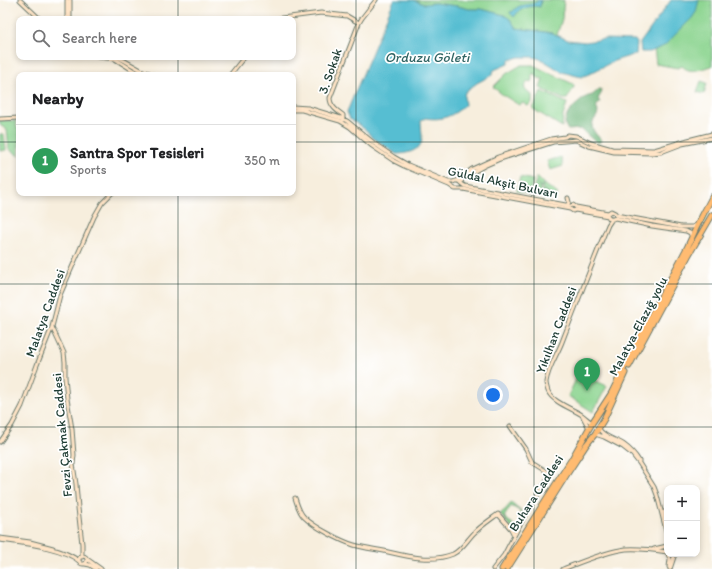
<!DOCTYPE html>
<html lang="en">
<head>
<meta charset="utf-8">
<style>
  :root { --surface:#fff; --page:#f6f6f6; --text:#202124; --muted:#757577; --line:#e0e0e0; --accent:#c8321e }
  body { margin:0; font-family:Itim,sans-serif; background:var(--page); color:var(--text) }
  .controls { position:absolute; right:12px; bottom:12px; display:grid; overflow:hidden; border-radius:8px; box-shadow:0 2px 6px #0003 }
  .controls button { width:36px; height:36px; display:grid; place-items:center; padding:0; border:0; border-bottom:1px solid var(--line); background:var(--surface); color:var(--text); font:20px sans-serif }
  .you { position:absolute; left:493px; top:395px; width:14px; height:14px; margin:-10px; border:3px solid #fff; border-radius:50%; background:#1a73e8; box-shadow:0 0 0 6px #1a73e833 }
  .badge { display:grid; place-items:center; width:26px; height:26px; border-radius:50%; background:var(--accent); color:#fff; font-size:13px; font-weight:700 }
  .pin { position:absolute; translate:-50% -33px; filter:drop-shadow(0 1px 2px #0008) }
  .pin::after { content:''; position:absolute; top:21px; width:14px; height:12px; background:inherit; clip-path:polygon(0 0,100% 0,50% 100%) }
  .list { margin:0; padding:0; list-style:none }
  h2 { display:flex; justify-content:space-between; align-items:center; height:52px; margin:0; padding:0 16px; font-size:17px }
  h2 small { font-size:13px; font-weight:400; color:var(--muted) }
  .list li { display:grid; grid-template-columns:26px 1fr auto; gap:12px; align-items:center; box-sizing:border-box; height:72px; padding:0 16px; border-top:1px solid var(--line) }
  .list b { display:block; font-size:15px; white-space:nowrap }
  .list p { margin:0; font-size:13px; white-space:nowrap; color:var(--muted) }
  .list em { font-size:13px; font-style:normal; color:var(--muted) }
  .icon { flex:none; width:22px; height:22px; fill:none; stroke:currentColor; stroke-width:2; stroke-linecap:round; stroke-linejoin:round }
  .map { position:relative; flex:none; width:712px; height:569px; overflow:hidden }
  .search { position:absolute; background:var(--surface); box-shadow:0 2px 6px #0003; left:16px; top:16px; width:280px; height:44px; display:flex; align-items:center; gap:10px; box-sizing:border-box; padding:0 14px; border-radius:8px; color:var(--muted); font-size:15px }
  .panel { position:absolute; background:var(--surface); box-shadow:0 2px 6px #0003; left:16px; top:72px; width:280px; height:124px; border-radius:8px }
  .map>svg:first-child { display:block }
</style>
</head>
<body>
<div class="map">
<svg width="712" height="569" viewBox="0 0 712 569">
  <rect width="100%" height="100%" fill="#fff"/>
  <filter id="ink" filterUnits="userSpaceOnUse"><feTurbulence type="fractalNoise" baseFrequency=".025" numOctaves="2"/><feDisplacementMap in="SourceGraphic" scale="8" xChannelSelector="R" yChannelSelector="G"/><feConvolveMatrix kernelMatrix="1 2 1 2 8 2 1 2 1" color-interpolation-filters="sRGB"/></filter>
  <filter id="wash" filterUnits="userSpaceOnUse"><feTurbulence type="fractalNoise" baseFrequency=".012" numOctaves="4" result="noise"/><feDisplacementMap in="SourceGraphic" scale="16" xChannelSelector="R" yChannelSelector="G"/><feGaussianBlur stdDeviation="0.9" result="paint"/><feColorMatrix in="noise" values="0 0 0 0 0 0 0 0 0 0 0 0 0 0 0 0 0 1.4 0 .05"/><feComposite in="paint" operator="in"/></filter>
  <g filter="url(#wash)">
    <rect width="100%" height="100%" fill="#f7eedd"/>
    <path fill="#8bd48f" stroke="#558862" d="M413 0H564L562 19 557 35 552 33 516 28 515 27 513 24 504 15 481 9H469L457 6 435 3 424 4Z
      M695 0H712V66C702 68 691 75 682 66L678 68 656 64 654 48Z
      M521 65H533L537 67 571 83 574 85V87L567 99H563L540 88 543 79 541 78 540 79 534 75 535 73H534L531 76 532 78 531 82 528 81 524 88 532 95V102L528 106 523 103 519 105 503 95 493 87 506 74Z
      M701 81 707 83 704 94 697 92Z
      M541 91 567 103 563 116 562 127 533 109Z
      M0 120 16 121 17 129H19V156L9 149 7 130 0 125Z
      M0 134H4L6 150 0 151Z
      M561 157 563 166 550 170 547 161Z
      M520 177 533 180 529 194 517 191Z
      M537 177 543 183 541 188 538 184 540 188V190L549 193 543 190 542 188 544 184 558 194 555 198 533 192 534 188H537L534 187Z
      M705 212 709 214 692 244 691 243Z
      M579 373 607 386 593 412 568 396Z
      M511 503 523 513 521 517 519 516 521 513 519 512 520 511 511 506 504 517 507 519V520L513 524 512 527 513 528 512 529 500 514 506 509Z"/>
    <path fill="#70b67a" stroke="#487a57" d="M599 89H601L602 92 598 99 600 102 596 107C602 116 592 118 592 126 593 132 598 136 601 140L599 143 592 139 581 129 568 130C558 118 576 104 586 97 587 96 590 96 592 95 594 94 597 91 599 89Z"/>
    <path fill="#56bed2" stroke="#3a7e83" d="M394 0H413L424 4 435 3 457 6 469 9H481L504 15 510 19 516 28 552 33 568 40 585 42 605 39 635 40 637 43 636 54 614 61 589 74 581 77 562 72 541 59 533 57H519L509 60 508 64 494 70 492 75 477 83 465 92 464 97 465 105C453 116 442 121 425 118L421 121C421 127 422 132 422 137 423 151 406 154 396 154L373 138 366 130 350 119 347 112 351 102Z
      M539 0H541L540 7C535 5 526 7 521 10 518 11 516 15 514 17L510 13 511 11 512 12C515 10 516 7 520 6 526 4 534 5 539 0Z
      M671 0H699L696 12 692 18 664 46 650 52H641L640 43Z"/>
  </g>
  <g filter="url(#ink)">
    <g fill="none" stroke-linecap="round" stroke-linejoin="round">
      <defs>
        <path id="secondary" d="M20 0 40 19
          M67 19V0
          M70 19V0
          M274 19 321 13 347 16 359 23
          M99 57 115 59 136 72 145 75
          M117 57 125 61 141 70 155 75
          M230 75 241 61 245 57
          M293 107 308 108 341 118 347 121 375 144 394 157 408 165 448 182H453C459 178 460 184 465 186L571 206 573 205 576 207 608 213 611 211 615 213 616 215 681 227H692L697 225
          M293 110H302L340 121 350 127 372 146 394 161 404 166 449 185 455 189H463L570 209 573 211 575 210 608 216C609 220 612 220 615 218L652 226 686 231 690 233 692 237
          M0 119 19 118
          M343 120V115C337 111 330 106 330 98L359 23 362 18 376 0
          M457 181 472 169 498 157 551 139 565 137 568 135 576 136 591 143 612 149 654 150 661 148 688 140 712 134
          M461 183 462 179 466 176 484 166 500 159 553 142 576 140 589 146 614 152 652 153 661 152 682 144 712 138
          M567 206 569 202 568 198
          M52 327 64 353 65 362V377L67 399 72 429 74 455 73 464 76 484 78 508 82 544V557
          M583 417 589 428
          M592 423C589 421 586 418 582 415 573 409 552 402 548 391 547 388 546 385 546 382 548 368 557 355 562 342 577 303 592 264 608 225L612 219
          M599 429C604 437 615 439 623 444 630 449 635 454 639 461
          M595 434 604 437 623 447 632 454 639 463 654 487 657 495 667 534
          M0 442 12 425 22 406 37 365 52 327 60 295 94 217 102 203 112 193
          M295 498C297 504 299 512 304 517 314 527 341 541 354 545 364 548 374 549 384 551 406 556 431 563 453 554 462 550 467 540 474 533 481 526 490 520 498 514L511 529 514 535
          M664 512 667 524
          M0 538 30 542 53 548
          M0 540C21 543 64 547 80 562
          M654 549 667 546
          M668 554 670 559 669 567
          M79 560a4 4 0 1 1 8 0a4 4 0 1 1-8 0Z
          M87 559 101 569
          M85 564 90 565 96 569
          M493 569 504 555 526 513 551 474 532 462 526 449 510 426
          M563 569C581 562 607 551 626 549 640 548 654 550 667 552
          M670 569 675 554"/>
        <path id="highway" d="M629 366 688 256 712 215
          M502 569 573 457 592 423 611 394 641 334 687 248 697 226 712 197
          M507 569 567 474 586 445 595 434 604 419 625 373"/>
      </defs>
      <use href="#secondary" stroke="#6b7b6f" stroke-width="5"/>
      <use href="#highway" stroke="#6b7b6f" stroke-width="7"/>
      <use href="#secondary" stroke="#ffe4c6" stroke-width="3"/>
      <use href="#highway" stroke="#ffbb71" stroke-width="5"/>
    </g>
  </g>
  <path fill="none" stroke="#1f3d34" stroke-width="1" stroke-opacity="0.55" d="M178 0V19M356 0V569M534 0V569M178 57V75M0 142H19M293 142H712M178 193V569M0 284H712M0 427H712"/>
  <g text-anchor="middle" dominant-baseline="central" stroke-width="3.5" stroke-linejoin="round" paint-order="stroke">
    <g font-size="13" fill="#1f3d34" stroke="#fff">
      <text transform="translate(330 71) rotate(-71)">3. Sokak</text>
      <text transform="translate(503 182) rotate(12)">Güldal Akşit Bulvarı</text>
      <text transform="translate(45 313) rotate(-70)">Malatya Caddesi</text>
      <text transform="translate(638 326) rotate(-62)">Malatya-Elazığ yolu</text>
      <text transform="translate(556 330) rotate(-69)">Yıkılhan Caddesi</text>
      <text transform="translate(62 435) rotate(-95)">Fevzi Çakmak Caddesi</text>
      <text transform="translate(536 493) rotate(-57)">Buhara Caddesi</text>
    </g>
    <g font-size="14" font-style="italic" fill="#306463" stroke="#fff">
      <text x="427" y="57">Orduzu Göleti</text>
    </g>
  </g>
</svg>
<div class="controls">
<button>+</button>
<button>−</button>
</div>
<div class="you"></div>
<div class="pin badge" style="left:587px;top:391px;background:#2e9e5b">1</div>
<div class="search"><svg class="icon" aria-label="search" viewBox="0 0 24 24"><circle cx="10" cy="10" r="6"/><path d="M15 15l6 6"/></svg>Search here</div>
<section class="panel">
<h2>Nearby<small></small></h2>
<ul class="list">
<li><span class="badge" style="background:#2e9e5b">1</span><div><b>Santra Spor Tesisleri</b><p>Sports</p></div><em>350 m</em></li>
</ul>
</section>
</div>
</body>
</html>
